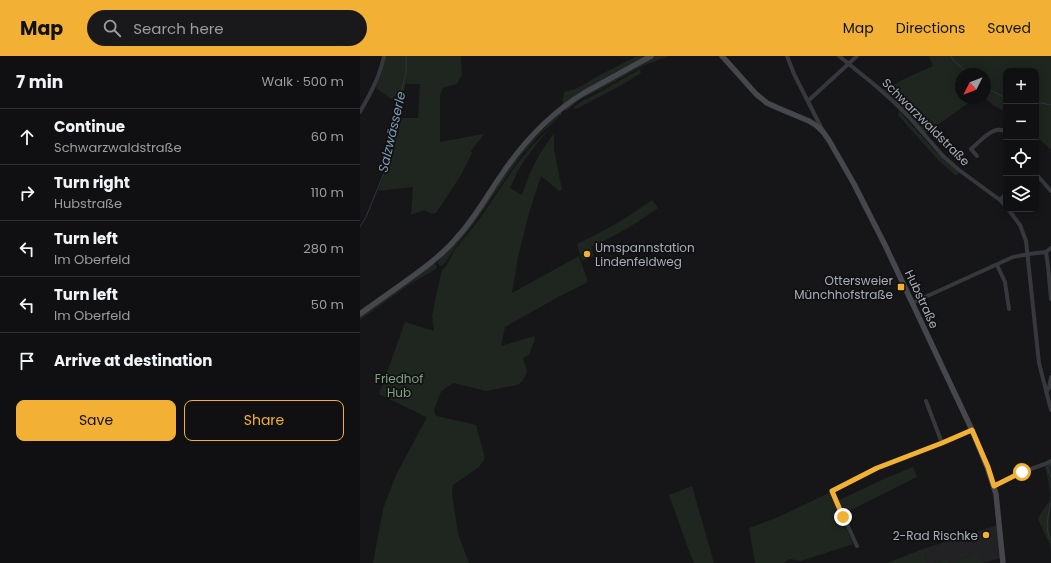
<!DOCTYPE html>
<html lang="en">
<head>
<meta charset="utf-8">
<style>
  :root { --surface:#101012; --page:#19191b; --text:#f1f3f6; --muted:#9c9d9f; --line:#303032; --accent:#f2b134 }
  body { margin:0; font-family:Poppins,sans-serif; background:var(--page); color:var(--text) }
  .controls { position:absolute; right:12px; top:12px; display:grid; overflow:hidden; border-radius:8px; box-shadow:0 2px 10px #0003 }
  .controls button { width:36px; height:36px; display:grid; place-items:center; padding:0; border:0; border-bottom:1px solid var(--line); background:var(--surface); color:var(--text); font:20px sans-serif }
  .compass { position:absolute; left:595px; top:12px; width:36px; height:36px; border-radius:50%; background:var(--surface); box-shadow:0 2px 10px #0003; rotate:228deg }
  .stop { position:absolute; width:12px; height:12px; margin:-9px; border:3px solid #f2b134; border-radius:50%; background:#fff }
  .stop.end { background:#f2b134; border-color:#fff; box-shadow:0 1px 4px #0008 }
  .list { margin:0; padding:0; list-style:none }
  h2 { display:flex; justify-content:space-between; align-items:center; height:52px; margin:0; padding:0 16px; font-size:17px }
  h2 small { font-size:13px; font-weight:400; color:var(--muted) }
  .list li { display:grid; grid-template-columns:26px 1fr auto; gap:12px; align-items:center; box-sizing:border-box; height:56px; padding:0 16px; border-top:1px solid var(--line) }
  .list b { display:block; font-size:15px; white-space:nowrap }
  .list p { margin:0; font-size:13px; white-space:nowrap; color:var(--muted) }
  .list em { font-size:13px; font-style:normal; color:var(--muted) }
  .actions { display:flex; gap:8px; padding:12px 16px }
  .actions a { flex:1; padding:9px 0; border:1px solid var(--accent); border-radius:8px; text-align:center; font-size:14px; color:var(--accent) }
  .actions .main { background:var(--accent); color:#111 }
  .icon { flex:none; width:22px; height:22px; fill:none; stroke:currentColor; stroke-width:2; stroke-linecap:round; stroke-linejoin:round }
  .map { position:relative; flex:none; width:691px; height:507px; overflow:hidden }
  header { display:flex; align-items:center; gap:24px; box-sizing:border-box; height:56px; padding:0 20px; background:var(--accent); color:#111 }
  header strong { font-size:19px }
  nav { display:flex; gap:22px; margin-inline-start:auto; font-size:14px }
  .search { width:280px; height:36px; background:var(--page); display:flex; align-items:center; gap:10px; box-sizing:border-box; padding:0 14px; border-radius:22px; color:var(--muted); font-size:15px }
  main { display:flex }
  aside { flex:1; background:var(--surface) }
  .map>svg:first-child { display:block }
</style>
</head>
<body>
<header>
<strong>Map</strong>
<div class="search"><svg class="icon" aria-label="search" viewBox="0 0 24 24"><circle cx="10" cy="10" r="6"/><path d="M15 15l6 6"/></svg>Search here</div>
<nav><a>Map</a><a>Directions</a><a>Saved</a></nav>
</header>
<main>
<aside>
<h2>7 min<small>Walk · 500 m</small></h2>
<ul class="list">
<li><svg class="icon" aria-label="ahead" viewBox="0 0 24 24"><path d="M12 20V5M6 11l6-6 6 6"/></svg><div><b>Continue</b><p>Schwarzwaldstraße</p></div><em>60 m</em></li>
<li><svg class="icon" aria-label="right" viewBox="0 0 24 24"><path d="M7 20v-9h11M14 6l5 5-5 5"/></svg><div><b>Turn right</b><p>Hubstraße</p></div><em>110 m</em></li>
<li><svg class="icon" aria-label="left" viewBox="0 0 24 24"><path d="M17 20v-9H6M10 6l-5 5 5 5"/></svg><div><b>Turn left</b><p>Im Oberfeld</p></div><em>280 m</em></li>
<li><svg class="icon" aria-label="left" viewBox="0 0 24 24"><path d="M17 20v-9H6M10 6l-5 5 5 5"/></svg><div><b>Turn left</b><p>Im Oberfeld</p></div><em>50 m</em></li>
<li><svg class="icon" aria-label="arrive" viewBox="0 0 24 24"><path d="M6 21V4h12l-3 4 3 4H6"/></svg><div><b>Arrive at destination</b></div></li>
</ul>
<div class="actions"><a class="main">Save</a><a>Share</a></div>
</aside>
<div class="map">
<svg width="691" height="507" viewBox="0 0 691 507">
  <rect width="100%" height="100%" fill="#161618"/>
  <path fill="#222225" d="M637 469 641 502 623 507 620 500H611L589 507 587 502 575 507H567L563 493Z"/>
  <path fill="#1e261f" d="M25 0H101V1L102 19 97 28 83 32 80 39V86L124 78 111 95 112 97 101 119 76 157 71 158 64 154 51 159 53 131 18 135 29 105 35 62H58L60 28H46L40 45H34L16 32 22 15Z
    M277 0H286C258 16 227 29 202 51L204 36 216 33 240 19Z
    M295 0H309L285 9 270 17 241 33 219 44 206 55H205V53L214 46Z
    M569 0H691V94L676 80V15H646V56L634 50 625 42V18H601V42L614 43 565 78 542 52 524 34 544 23 573 10Z
    M280 13 281 17 262 29 216 53 214 51 222 45 240 36Z
    M539 55 574 94 599 117 596 120 578 104 538 59Z
    M201 56 202 58 201 59 178 80 160 101 113 169 96 190 85 207 83 209 80 210 78 207 79 203 139 126 163 94 173 83Z
    M191 71C179 85 167 99 158 115 155 120 153 127 150 132L162 139C170 115 178 97 194 78V93L202 134 199 135 181 120 169 157 158 201 152 237 219 200 228 226 200 240 145 271 141 290 174 280 175 283 169 299 163 302 167 316 162 326 157 329 126 335 94 327 88 330 81 336 74 354 75 359 77 360 116 369 125 402 119 411 93 429 92 437 98 478 109 507H13L23 453 36 419 66 363V361L19 338 45 266 74 275 72 260 76 240 82 214 86 210 95 193 118 165 154 112 169 93Z
    M292 144 298 152C276 168 255 180 231 191L234 200 222 205 217 188C245 175 267 162 292 144Z
    M74 207 77 210 76 213 50 228 0 264V261Z
    M691 406 690 458 691 495 690 489 678 463C680 456 687 451 689 444 691 433 687 420 685 410Z
    M553 411 557 421 483 458 477 445 526 422Z
    M332 430 354 507H334L329 495 309 439Z
    M471 436 493 488 441 505 430 503 424 507H395L389 472 416 462Z
    M563 493 567 507H527Z
    M611 500H620L623 507H575L587 502 589 507Z"/>
  <g fill="none" stroke-linecap="round" stroke-linejoin="round">
    <path stroke="#2c353c" stroke-width="1" d="M591 0 594 5 609 18
      M625 29 632 35 646 42
      M676 46 691 49
      M0 171 6 161 26 112 35 59 46 17V0
      M691 408 687 411 691 421
      M691 447C688 458 684 475 691 484"/>
    <path stroke="#37383d" stroke-width="4" d="M427 0 434 18 463 75
      M479 0 516 30 535 47 549 61 583 100 599 114 640 144 646 150
      M448 45 497 0
      M0 56C10 38 20 21 24 0
      M617 100 611 93C620 86 634 67 646 76
      M676 118 691 135
      M640 144 646 138
      M648 153 660 169 666 185 679 307 691 354
      M686 196 688 210 691 243
      M637 209 645 226 649 253
      M552 247 653 201 669 198 686 196 691 192
      M686 336 689 332 691 321
      M566 345 582 387
      M634 430 662 416 685 408 691 405
      M497 490 472 435 517 412 582 387 612 374"/>
    <path stroke="#45474d" stroke-width="5.5" d="M362 0 396 38 407 47 418 52 449 65 457 70 464 77 470 86 494 128 525 189 612 374 627 411 636 438 643 507
      M0 258C14 248 28 238 42 228 63 213 84 198 100 178 116 160 128 138 142 118 163 87 191 57 224 37L291 0"/>
  </g>
  <g fill="none" stroke-linecap="round" stroke-linejoin="round">
    <path stroke="#f2b134" stroke-width="5" d="M483 461 472 435 517 412 582 387 612 374 628 411 634 430 662 416"/>
  </g>
  <g fill="#f2b134" stroke="#111113" stroke-width="1.5">
    <circle cx="227" cy="198" r="4"/>
    <rect x="537" y="227" width="8" height="8" rx="2"/>
    <circle cx="626" cy="479" r="4"/>
  </g>
  <g text-anchor="middle" dominant-baseline="central" stroke-width="3.5" stroke-linejoin="round" paint-order="stroke">
    <g font-size="12" fill="#a8adb8" stroke="#111113">
      <text transform="translate(566 66) rotate(45)">Schwarzwaldstraße</text>
      <text transform="translate(562 243) rotate(65)">Hubstraße</text>
    </g>
    <g font-size="12" fill="#a8adb8" stroke="#111113" text-anchor="end">
      <text x="235" y="191" text-anchor="start">Umspannstation<tspan x="235" dy="14">Lindenfeldweg</tspan></text>
      <text x="533" y="224">Ottersweier<tspan x="533" dy="14">Münchhofstraße</tspan></text>
      <text x="618" y="479">2-Rad Rischke</text>
    </g>
    <g font-size="12" fill="#7fa381" stroke="#111113">
      <text x="39" y="322">Friedhof<tspan x="39" dy="14">Hub</tspan></text>
    </g>
    <g font-size="13" font-style="italic" fill="#7f9bb3" stroke="#111113">
      <text transform="translate(32 76) rotate(-77)">Salzwässerle</text>
    </g>
  </g>
</svg>
<div class="controls">
<button>+</button>
<button>−</button>
<button><svg class="icon" aria-label="locate" viewBox="0 0 24 24"><circle cx="12" cy="12" r="6"/><path d="M12 2v4M12 18v4M2 12h4M18 12h4"/></svg></button>
<button><svg class="icon" aria-label="layers" viewBox="0 0 24 24"><path d="M12 4l9 5-9 5-9-5zM3 14l9 5 9-5"/></svg></button>
</div>
<svg class="compass" viewBox="-18 -18 36 36"><path d="M0-13l5 13h-10z" fill="#e53935"/><path d="M0 13l5-13h-10z" fill="#9c9d9f"/></svg>
<div class="stop" style="left:662px;top:416px"></div>
<div class="stop end" style="left:483px;top:461px"></div>
</div>
</main>
</body>
</html>
